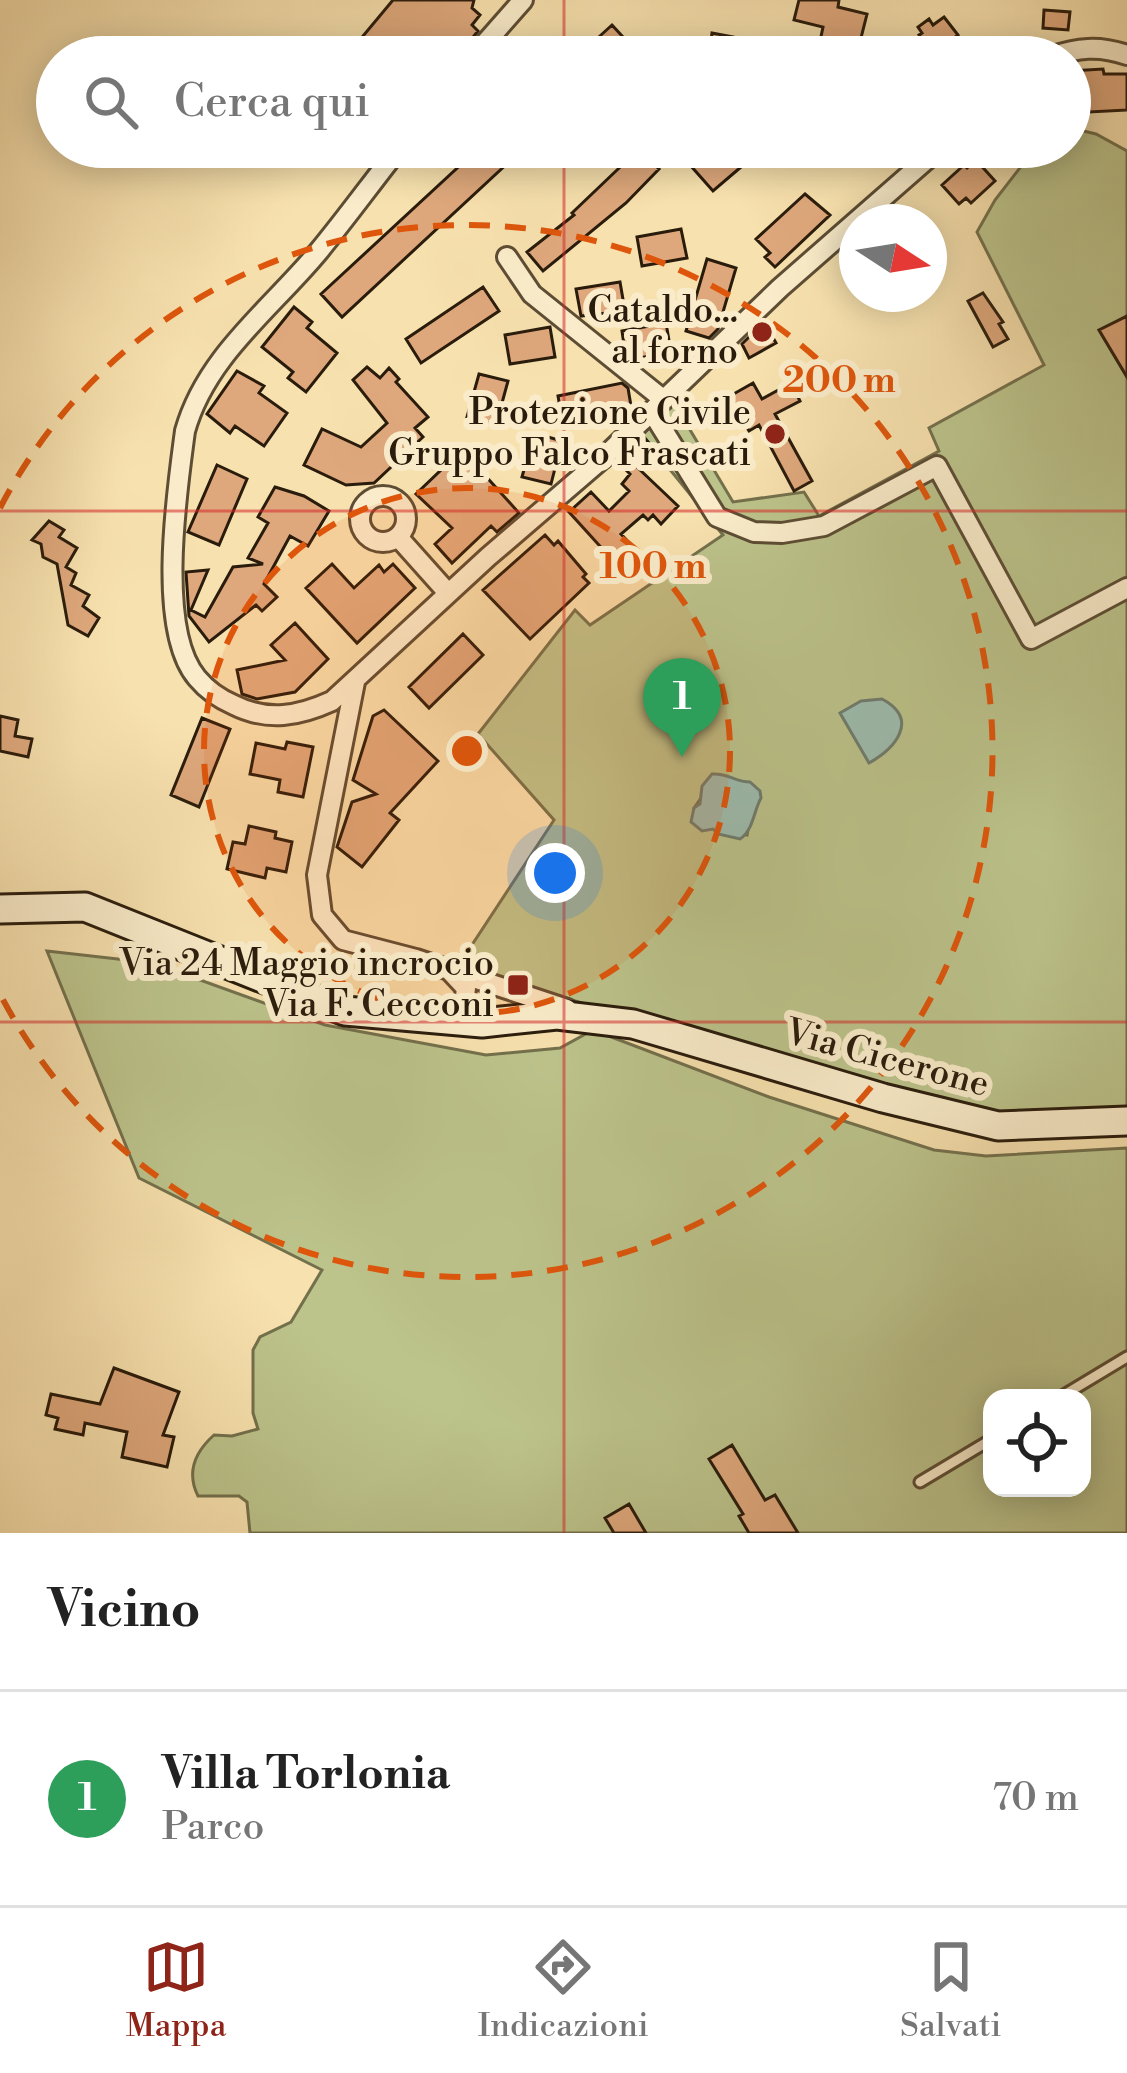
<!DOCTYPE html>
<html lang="it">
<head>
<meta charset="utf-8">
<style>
  :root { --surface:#fff; --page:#f2f2f2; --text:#222; --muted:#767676; --line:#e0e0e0; --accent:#8f2418 }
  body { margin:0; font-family:"Libre Bodoni",serif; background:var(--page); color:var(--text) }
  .controls { position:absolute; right:36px; bottom:36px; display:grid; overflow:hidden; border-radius:24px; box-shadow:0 6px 30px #0003 }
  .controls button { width:108px; height:108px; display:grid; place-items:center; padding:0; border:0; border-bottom:3px solid var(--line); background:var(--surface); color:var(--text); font:60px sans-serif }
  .compass { position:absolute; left:839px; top:204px; width:108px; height:108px; border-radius:50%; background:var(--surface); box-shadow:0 6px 30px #0003; rotate:102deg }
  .you { position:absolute; left:555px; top:873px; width:42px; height:42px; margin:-30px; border:9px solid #fff; border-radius:50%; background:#1a73e8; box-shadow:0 0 0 18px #1a73e833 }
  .badge { display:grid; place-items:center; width:78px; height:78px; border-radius:50%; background:var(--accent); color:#fff; font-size:39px; font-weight:700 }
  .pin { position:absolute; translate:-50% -99px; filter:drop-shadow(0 3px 6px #0008) }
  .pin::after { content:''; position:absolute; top:63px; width:42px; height:36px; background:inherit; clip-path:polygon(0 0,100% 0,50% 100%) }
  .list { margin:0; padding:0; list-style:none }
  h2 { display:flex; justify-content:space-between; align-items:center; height:156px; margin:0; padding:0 48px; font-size:51px }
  h2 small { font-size:39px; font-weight:400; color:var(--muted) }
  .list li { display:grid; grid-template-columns:78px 1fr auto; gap:36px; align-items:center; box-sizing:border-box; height:216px; padding:0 48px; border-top:3px solid var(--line) }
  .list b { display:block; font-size:45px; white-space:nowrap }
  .list p { margin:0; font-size:39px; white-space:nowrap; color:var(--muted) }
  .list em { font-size:39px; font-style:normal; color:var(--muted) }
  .icon { flex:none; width:66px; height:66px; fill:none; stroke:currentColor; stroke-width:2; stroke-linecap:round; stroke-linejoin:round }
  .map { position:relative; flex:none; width:1127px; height:1533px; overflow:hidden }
  .search { position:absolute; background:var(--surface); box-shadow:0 6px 30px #0003; left:36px; right:36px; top:36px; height:132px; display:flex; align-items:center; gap:30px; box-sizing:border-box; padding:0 42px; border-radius:66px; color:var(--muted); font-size:45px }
  .sheet { height:372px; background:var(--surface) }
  nav { display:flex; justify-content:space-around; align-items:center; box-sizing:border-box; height:168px; border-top:3px solid var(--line); background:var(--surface); font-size:33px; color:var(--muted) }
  nav a { display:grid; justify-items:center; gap:6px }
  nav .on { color:var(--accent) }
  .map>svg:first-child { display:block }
</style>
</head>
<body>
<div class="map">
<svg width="1127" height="1533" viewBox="0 0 1127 1533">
  <rect width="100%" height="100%" fill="#f7e1ae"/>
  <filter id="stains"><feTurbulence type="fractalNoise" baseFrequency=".00167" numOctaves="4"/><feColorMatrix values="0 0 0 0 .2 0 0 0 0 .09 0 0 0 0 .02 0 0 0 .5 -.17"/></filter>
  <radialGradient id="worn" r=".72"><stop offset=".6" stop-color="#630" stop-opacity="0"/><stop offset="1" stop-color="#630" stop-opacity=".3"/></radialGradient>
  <path fill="#bcc38b" stroke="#73704c" stroke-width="3" fill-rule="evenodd" d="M1075 129 1096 134 1127 151V317L1099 330 1127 377V1113L1002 1121 598 1008 494 976 482 961 464 957 554 820 478 734 575 610 590 625 723 535 642 435 674 403 733 502 804 492 819 516 939 451 929 428 1044 365 977 232 995 200 1033 151 1037 147H1070V130ZM740 784 752 807 747 835 717 831 694 808 703 795Z
    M47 951 153 963 325 1025 486 1055 560 1048 593 1030 769 1097 934 1150 986 1156 1127 1148V1533H250L247 1502 239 1496H198C186 1472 195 1452 214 1435L232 1436 258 1429 253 1413V1350L260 1337 291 1322 322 1270 139 1178ZM992 1398H1082V1488H992Z"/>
  <path fill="#9dbdaf" stroke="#6f7d6e" stroke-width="3" d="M882 699C921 720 894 749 869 763L840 713 861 701Z
    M712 774C729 773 735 782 750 782L760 791 761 798C754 810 753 831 740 839L718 834 713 829 702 831 691 822 694 808 700 804 702 786Z"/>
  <path fill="#dea87c" stroke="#2a1c0c" stroke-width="3" d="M393 0H474L472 8 480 15 472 25 478 31 457 57H364L353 48Z
    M799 0H839L838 7 867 14 861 38 888 45 885 57H843L818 51 823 27 794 20Z
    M1044 10 1070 12 1068 30 1043 28Z
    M944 17 958 35 933 54 919 35 922 33 918 27 929 19 933 25Z
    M612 25 633 48 623 57H577Z
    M712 33 733 37 730 57H709Z
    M1103 69 1104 74H1127V110L1089 112 1088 93 1070 112V71Z
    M480 147H525L342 317 321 294Z
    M694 147H743L732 157 741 167 713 191 683 157Z
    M639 149 659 169 626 203 543 271 527 252 574 215 572 213Z
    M976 160 995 181 971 203 966 198 959 204 942 185 964 165 967 168Z
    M805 194 830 215 775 267 765 257 770 253 756 239Z
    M681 229 687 258 642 266 637 237Z
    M707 259 736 268 718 329 709 338 686 331Z
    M620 282 625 311 581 316 576 289Z
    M483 287 499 311 421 363 406 339Z
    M983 293 1003 322 999 324 1008 339 993 347 968 301Z
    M294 307 312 322 307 328 337 353 306 392 288 378 293 372 262 347Z
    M1127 316V377L1099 330Z
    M764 322 776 343 749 358 742 344Z
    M666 323 671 352 634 359 625 352 622 331Z
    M550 327 555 357 510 364 505 335Z
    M367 367 380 378 389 368 399 379 396 382 428 417 415 428 423 437 374 483 346 485 304 465 322 429 361 447 387 423 353 380Z
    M237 371 264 386 259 393 287 413 264 446 235 426 230 433 207 414Z
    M479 374 508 381 496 425 467 417Z
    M622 383 628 388 632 412 563 425 558 396Z
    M753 383 762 399 791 383 800 401 775 414 812 481 794 491 759 425 749 431 730 396Z
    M534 433 562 441 551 484 522 477Z
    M644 437 658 454 638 468 678 506 661 524 653 515 648 520 643 515 621 534 635 549 617 565 569 512 591 492 609 511 629 491 622 484 630 474 618 462Z
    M462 450 519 513 497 532 491 526 452 563 435 544 452 528 416 494Z
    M217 465 247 479 219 545 188 532Z
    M275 487 304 496 329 511 308 546 290 536 264 584 277 597 262 611 256 605 209 642 189 616 186 572 208 570 191 610 205 617 233 567 263 564 248 558 268 523 258 517Z
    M49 521 64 530 59 537 77 548 66 567 76 573 71 585 89 595 83 606 99 618 88 636 68 625 57 564 43 557 41 544 32 540Z
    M545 535 554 545 558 541 586 574 583 577 589 583 530 639 483 590Z
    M332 564 354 588 379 565 384 572 393 564 415 588 357 643 306 588Z
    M295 623 328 659 295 692 257 699 242 694 237 670 285 660 271 645Z
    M463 634 483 655 429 708 409 687Z
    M384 710 438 761 390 813 399 820 362 867 337 847 352 802 376 794 353 780 373 716Z
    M0 716 18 720 15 736 32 739 28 757 0 751Z
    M202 718 230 729 199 807 171 795Z
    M287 742 313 747 303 797 278 792 280 780 250 774 256 743 285 749Z
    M249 826 276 832 275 838 292 842 286 872 267 868 265 878 227 869 233 842 245 844Z
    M114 1368 179 1392 163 1435 174 1437 167 1467 122 1457 127 1432 85 1423 83 1435 55 1429 58 1418 46 1415 51 1394 100 1404Z
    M732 1445 765 1500 775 1495 798 1533H749L739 1516 743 1514 709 1459Z
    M629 1504 646 1533H614L605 1518Z"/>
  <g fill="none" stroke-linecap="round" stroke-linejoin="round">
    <defs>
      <path id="lane" d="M1059 1398 1127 1357
        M920 1482 992 1439"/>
      <path id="street" d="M473 57 523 0
        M1049 57C1078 48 1098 45 1127 55
        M400 147C373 181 347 217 319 251 271 309 206 356 185 431 177 491 156 630 197 678 207 690 220 699 234 705 268 722 299 716 332 701L488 557 601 460 780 288 941 147
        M507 257 532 294 664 400
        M652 412 717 517 754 532 782 533 824 526 937 466 1031 639 1127 588
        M360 519a23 23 0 1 1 46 0a23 23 0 1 1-46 0Z
        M398 537 448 593
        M355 682 317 875 322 915 343 940 416 959 567 1009
        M448 1016 463 1013 466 988 451 972"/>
      <path id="secondary" d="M0 909 85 907 345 1011 482 1023 557 1015 633 1024 883 1098 998 1126 1127 1121"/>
    </defs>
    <use href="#lane" stroke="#5d4d34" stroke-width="15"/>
    <use href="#street" stroke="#5d4d34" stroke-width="24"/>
    <use href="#secondary" stroke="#2a1c0c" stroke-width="33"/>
    <use href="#lane" stroke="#faecca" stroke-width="9"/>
    <use href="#street" stroke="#faecca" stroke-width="18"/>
    <use href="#secondary" stroke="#faecca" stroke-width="27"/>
  </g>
  <path fill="none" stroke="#d62828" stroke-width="3" stroke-opacity="0.55" d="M564 0V57M564 147V1533M0 511H1127M0 1022H1127"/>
  <circle cx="467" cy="751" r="263" fill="#de560c" fill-opacity=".12"/>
  <g fill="none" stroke="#de560c" stroke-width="6" stroke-dasharray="21 15">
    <circle cx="467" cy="751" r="263"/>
    <path d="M0 508A526 526 0 1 1 0 994"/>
  </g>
  <g fill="#8f2418" stroke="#faecca" stroke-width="4.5">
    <circle cx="762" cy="332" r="12"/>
    <circle cx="775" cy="434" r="12"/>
    <rect x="506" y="973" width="24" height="24" rx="6"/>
  </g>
  <g text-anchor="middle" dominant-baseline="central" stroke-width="12" stroke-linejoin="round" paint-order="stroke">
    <g font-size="36" fill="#2a1c0c" stroke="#faecca" text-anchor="end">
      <text x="738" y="311">Cataldo...<tspan x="738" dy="41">al forno</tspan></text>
      <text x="751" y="413">Protezione Civile<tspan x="751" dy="41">Gruppo Falco Frascati</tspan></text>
      <text x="494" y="964">Via 24 Maggio incrocio<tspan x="494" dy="41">Via F. Cecconi</tspan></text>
    </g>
    <g font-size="36" fill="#2a1c0c" stroke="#faecca">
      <text transform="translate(887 1059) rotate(15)">Via Cicerone</text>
    </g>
  </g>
  <circle cx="467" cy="751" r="18" fill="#de560c" stroke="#faecca" stroke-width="6"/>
  <g font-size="36" text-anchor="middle" font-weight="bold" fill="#de560c" stroke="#faecca" stroke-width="12" stroke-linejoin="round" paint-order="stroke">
    <text x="839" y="392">200 m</text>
    <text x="653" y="578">100 m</text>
  </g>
  <rect width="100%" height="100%" filter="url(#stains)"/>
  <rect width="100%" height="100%" fill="url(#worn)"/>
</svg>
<div class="controls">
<button><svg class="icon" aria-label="locate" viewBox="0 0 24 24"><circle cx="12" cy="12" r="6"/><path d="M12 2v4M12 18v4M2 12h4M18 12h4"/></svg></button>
</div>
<svg class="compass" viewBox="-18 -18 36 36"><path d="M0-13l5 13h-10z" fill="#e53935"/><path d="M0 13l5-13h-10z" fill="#767676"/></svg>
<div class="you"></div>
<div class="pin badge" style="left:682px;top:757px;background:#2e9e5b">1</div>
<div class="search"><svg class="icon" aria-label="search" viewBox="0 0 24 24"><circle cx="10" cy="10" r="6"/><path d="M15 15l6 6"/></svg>Cerca qui</div>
</div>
<section class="sheet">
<h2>Vicino<small></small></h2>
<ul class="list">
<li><span class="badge" style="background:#2e9e5b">1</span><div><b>Villa Torlonia</b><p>Parco</p></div><em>70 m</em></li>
</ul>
</section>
<nav>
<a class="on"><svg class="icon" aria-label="map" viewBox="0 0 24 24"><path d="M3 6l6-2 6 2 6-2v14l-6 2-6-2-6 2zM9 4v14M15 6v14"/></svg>Mappa</a>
<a><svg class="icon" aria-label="directions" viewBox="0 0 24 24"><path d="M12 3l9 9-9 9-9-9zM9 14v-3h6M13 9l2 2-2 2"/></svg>Indicazioni</a>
<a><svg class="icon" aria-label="saved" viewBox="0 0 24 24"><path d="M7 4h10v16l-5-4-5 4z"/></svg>Salvati</a>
</nav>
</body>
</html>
